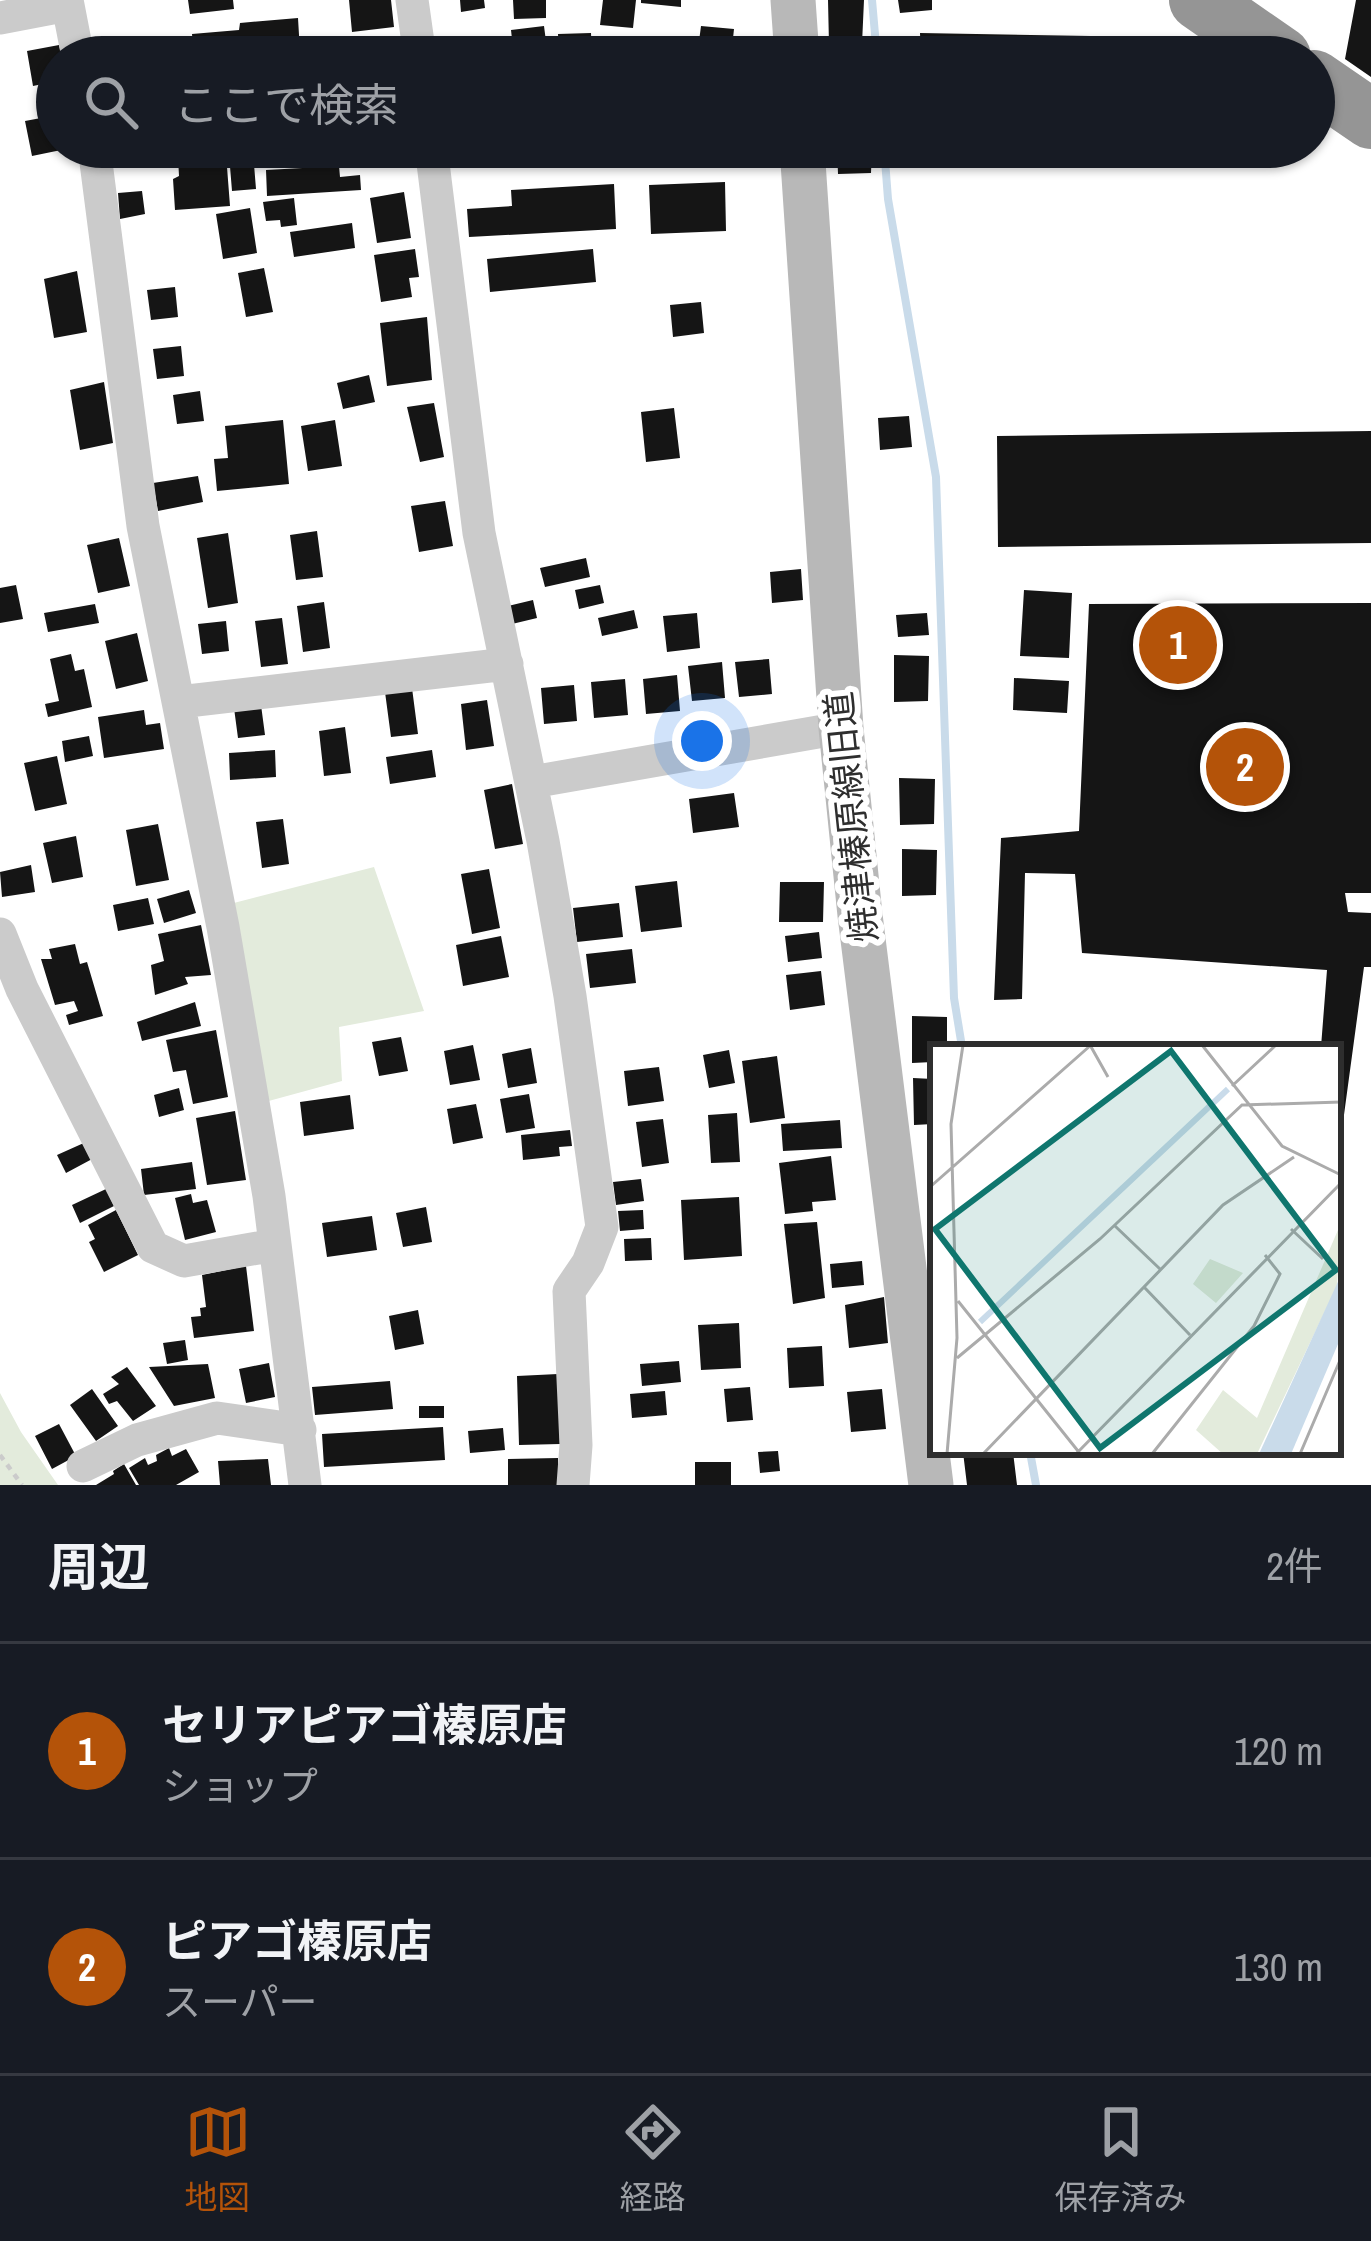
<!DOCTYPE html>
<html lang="ja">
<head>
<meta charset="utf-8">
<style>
  :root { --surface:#171b24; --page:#242831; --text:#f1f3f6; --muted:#9ea1a6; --line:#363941; --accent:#b45309 }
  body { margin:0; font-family:"Archivo Narrow","Noto Sans JP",sans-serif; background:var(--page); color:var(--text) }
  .you { position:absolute; left:702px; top:741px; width:42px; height:42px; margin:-30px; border:9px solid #fff; border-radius:50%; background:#1a73e8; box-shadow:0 0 0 18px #1a73e833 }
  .badge { display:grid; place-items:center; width:78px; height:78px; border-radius:50%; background:var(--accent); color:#fff; font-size:39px; font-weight:700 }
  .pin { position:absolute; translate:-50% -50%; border:6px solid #fff; box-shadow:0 3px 12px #0006 }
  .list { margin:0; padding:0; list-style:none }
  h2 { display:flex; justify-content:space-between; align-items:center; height:156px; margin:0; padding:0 48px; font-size:51px }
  h2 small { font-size:39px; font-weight:400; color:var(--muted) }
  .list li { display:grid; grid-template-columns:78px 1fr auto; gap:36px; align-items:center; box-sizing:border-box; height:216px; padding:0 48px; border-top:3px solid var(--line) }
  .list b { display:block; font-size:45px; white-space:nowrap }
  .list p { margin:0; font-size:39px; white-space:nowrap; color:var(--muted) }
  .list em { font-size:39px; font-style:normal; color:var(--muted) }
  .icon { flex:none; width:66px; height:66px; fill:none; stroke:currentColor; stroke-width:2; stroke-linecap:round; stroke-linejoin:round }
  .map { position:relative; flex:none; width:1371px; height:1485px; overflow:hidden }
  .search { position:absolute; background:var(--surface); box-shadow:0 3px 9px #0004; left:36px; right:36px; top:36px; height:132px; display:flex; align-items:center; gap:30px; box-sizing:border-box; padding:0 42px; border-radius:66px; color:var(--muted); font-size:45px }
  .sheet { height:588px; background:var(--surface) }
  nav { display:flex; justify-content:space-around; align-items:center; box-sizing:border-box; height:168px; border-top:3px solid var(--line); background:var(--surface); font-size:33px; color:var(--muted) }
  nav a { display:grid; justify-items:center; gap:6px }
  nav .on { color:var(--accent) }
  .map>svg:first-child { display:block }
</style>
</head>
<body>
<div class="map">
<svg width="1371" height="1485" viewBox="0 0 1371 1485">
  <rect width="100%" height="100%" fill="#fff"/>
  <path fill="#e3ebdc" d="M374 867 424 1011 339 1027 342 1081 265 1102 226 905Z
    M0 1393 21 1432 58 1485H0Z"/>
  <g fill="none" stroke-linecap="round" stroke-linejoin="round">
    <path stroke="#c9dbea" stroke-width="8" d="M872 0 877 57
      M884 147 888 199 936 477 954 998 962 1047
      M1030 1452 1036 1485"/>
  </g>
  <path fill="#151515" d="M188 0H233L234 9 190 14Z
    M349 0H391L394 27 352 32Z
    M460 0H484L485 8 461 12Z
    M513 0H546V18L514 19Z
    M603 0H636L633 28 600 25Z
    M641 0H681V7L641 3Z
    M828 0H864L862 44 829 45Z
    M898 0H932V10L900 13Z
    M1356 0H1371V77L1345 59Z
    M298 18 300 52 194 57 192 34 239 30 240 23Z
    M544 26 548 57H514L511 30Z
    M701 26 734 29 731 57H697Z
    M591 33 592 57H559L558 34Z
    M920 33 1150 37 1173 57H921Z
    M59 45 62 57H57V81L33 86 27 51Z
    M57 115V147L66 149 32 156 25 121Z
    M837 147H872L871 173 838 174Z
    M922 147H1222L1223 164 922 155Z
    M253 152 256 189 232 191 229 154Z
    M226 154 230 206 175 210 173 179 179 176 178 157Z
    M339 166 340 177 360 175 361 190 267 196 266 170Z
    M725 182 726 231 651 234 649 185Z
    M614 184 616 229 469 237 467 209 512 206 511 190Z
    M142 191 145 214 120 219 118 193Z
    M404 192 411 238 377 243 370 198Z
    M294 198 297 225 281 227 280 220 266 221 263 202Z
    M250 208 257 253 223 259 216 214Z
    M352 223 355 248 294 257 290 232Z
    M415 249 419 277 409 278 412 297 381 302 374 255Z
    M593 249 596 282 490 292 487 259Z
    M264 268 273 312 246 317 238 273Z
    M77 271 87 332 54 338 44 279Z
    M175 287 178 317 151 320 147 290Z
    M701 302 704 333 673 337 670 305Z
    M427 317 432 380 387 386 380 323Z
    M181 346 184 376 157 379 153 349Z
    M369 375 375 402 343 409 337 383Z
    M104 382 113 443 80 450 70 390Z
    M200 391 204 421 177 424 173 395Z
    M434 403 444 457 420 462 407 407Z
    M674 408 680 458 646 462 641 412Z
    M909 416 912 447 880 450 878 418Z
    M283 420 289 484 217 491 214 459 228 458 225 426Z
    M335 420 342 466 308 471 301 426Z
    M1371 431V543L998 547 997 436Z
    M198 476 203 502 158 511 153 483Z
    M445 501 453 546 419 552 411 506Z
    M317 531 323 577 296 580 290 535Z
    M228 533 238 603 208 608 197 538Z
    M119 538 130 586 98 593 87 545Z
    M586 558 590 577 545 587 540 568Z
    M801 569 803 600 772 603 770 572Z
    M16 585 23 619 0 623V588Z
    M600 585 604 603 579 609 575 590Z
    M1024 590 1072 593 1069 658 1020 656Z
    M533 600 537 618 512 624 508 606Z
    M324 602 330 648 303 652 297 606Z
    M1371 603V893H1345L1348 912 1371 913V967H1364L1341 1137 1338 1047H1321L1327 970 1082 953 1075 874 1025 873 1022 999 994 1000 1001 838 1079 831 1089 604Z
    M95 604 99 623 48 632 44 613Z
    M634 610 638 628 602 636 598 618Z
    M697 613 700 648 667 652 663 616Z
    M927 613 929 635 898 637 896 615Z
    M282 618 288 664 261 667 255 621Z
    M226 621 229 651 202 654 198 624Z
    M137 633 148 681 116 689 105 641Z
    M71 654 75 671 84 669 92 707 48 717 45 704 59 701 50 659Z
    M894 655 929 656 928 701 894 702Z
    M769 659 772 694 739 697 735 662Z
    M722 662 725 698 692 701 688 666Z
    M677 675 680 711 646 714 643 679Z
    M1014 678 1069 681 1067 713 1013 710Z
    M625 679 628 715 594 718 591 682Z
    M574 685 577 721 544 724 541 688Z
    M412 688 418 734 391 737 385 692Z
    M487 700 494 746 466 750 461 704Z
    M261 705 265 735 238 738 234 708Z
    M144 710 146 725 160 723 164 749 104 758 98 717Z
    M345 727 351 773 324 776 319 731Z
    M89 736 93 756 65 762 62 741Z
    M275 750 276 777 230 780 229 753Z
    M432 750 436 777 390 784 386 757Z
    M57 756 67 804 35 811 24 763Z
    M899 778 935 779 934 824 900 825Z
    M512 784 523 844 495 849 484 790Z
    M734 793 739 827 693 833 689 799Z
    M283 819 289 864 262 868 256 822Z
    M158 824 169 880 136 886 126 830Z
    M76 836 83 877 52 883 43 843Z
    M902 849 937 850 936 895 902 896Z
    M31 865 35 892 2 897 0 872Z
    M489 869 500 928 472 934 461 874Z
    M677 881 682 927 641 932 635 886Z
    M780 882H824L823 922H779Z
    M189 890 196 913 164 923 157 899Z
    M148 898 154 924 118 931 113 905Z
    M619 903 623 937 577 942 573 908Z
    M201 925 211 975 185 977 188 984 155 995 151 965 164 961 158 934Z
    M819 932 822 958 788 962 785 936Z
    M501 936 509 977 463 986 456 945Z
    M75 944 80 964 87 962 103 1016 69 1025 66 1015 78 1011 74 1001 55 1005 41 959H52L49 949Z
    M632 949 636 983 590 988 586 954Z
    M821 971 825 1005 790 1010 786 975Z
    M195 1002 201 1026 142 1041 137 1022Z
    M912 1016 947 1017V1047H933V1062L912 1063Z
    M216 1030 228 1097 193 1104 186 1070 173 1072 166 1040Z
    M401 1037 408 1071 379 1076 372 1042Z
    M473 1045 480 1080 450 1085 444 1051Z
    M531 1048 537 1083 508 1088 502 1054Z
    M729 1050 735 1083 709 1088 703 1055Z
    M777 1056 785 1118 750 1123 742 1061Z
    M659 1067 664 1101 628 1106 624 1071Z
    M913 1078 933 1079V1124L914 1125Z
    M179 1088 184 1110 159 1117 154 1095Z
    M529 1094 535 1128 506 1133 500 1099Z
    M350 1095 354 1129 304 1136 300 1102Z
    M476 1104 483 1138 453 1144 447 1109Z
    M235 1111 246 1180 207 1185 196 1118Z
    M737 1113 740 1162 711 1163 708 1115Z
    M663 1119 669 1163 642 1167 636 1122Z
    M840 1120 842 1148 783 1151 781 1124Z
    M570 1130 572 1146 559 1147 560 1156 523 1160 521 1135Z
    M86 1142 94 1158 66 1173 57 1155Z
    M831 1156 836 1200 812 1202 813 1211 785 1214 779 1163Z
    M192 1162 196 1189 144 1195 141 1169Z
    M641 1179 644 1201 616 1205 613 1182Z
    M106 1189 114 1206 80 1223 72 1205Z
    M191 1194 193 1203 207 1200 216 1232 185 1240 175 1198Z
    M739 1197 742 1256 684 1260 681 1200Z
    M426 1207 432 1242 403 1247 396 1213Z
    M116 1210 138 1255 104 1272 89 1242 95 1239 88 1225Z
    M643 1210 644 1229 620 1231 618 1211Z
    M372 1216 377 1250 327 1257 322 1223Z
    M817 1222 825 1298 793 1304 784 1224Z
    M651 1238 652 1260 625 1261 624 1239Z
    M862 1261 864 1285 832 1288 830 1264Z
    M246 1266 254 1331 194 1338 191 1317 201 1316 200 1308 206 1307 202 1275Z
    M884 1297 888 1343 849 1348 845 1305Z
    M418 1310 424 1344 395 1350 389 1316Z
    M739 1323 741 1368 701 1370 698 1325Z
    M185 1340 188 1360 167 1364 163 1343Z
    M822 1346 824 1386 789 1388 787 1348Z
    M679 1361 681 1382 642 1386 640 1364Z
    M269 1363 275 1397 246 1403 239 1369Z
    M208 1364 215 1398 174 1406 149 1367Z
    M127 1367 156 1406 133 1421 117 1401 109 1404 103 1394 119 1384 111 1377Z
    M558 1374 560 1444 519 1445 517 1376Z
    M390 1381 393 1409 315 1415 312 1387Z
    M750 1387 753 1420 727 1422 724 1389Z
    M92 1389 118 1426 96 1441 70 1405Z
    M882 1389 886 1429 851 1432 847 1392Z
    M665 1391 667 1415 632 1418 630 1394Z
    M419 1406H444V1418H419Z
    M59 1424 76 1456 52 1469 35 1436Z
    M443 1427 445 1460 324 1467 322 1434Z
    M503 1428 505 1450 470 1453 468 1431Z
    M169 1448 172 1456 186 1449 199 1472 176 1485H139L129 1468 145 1458 148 1465 157 1461 156 1455Z
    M778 1451 780 1471 760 1473 758 1452Z
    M963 1452H1013L1017 1485H967Z
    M558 1458V1485H508V1459Z
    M268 1459 271 1485H220L218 1461Z
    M695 1462H731V1485H695Z
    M124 1464 136 1485H96L114 1474 113 1471Z"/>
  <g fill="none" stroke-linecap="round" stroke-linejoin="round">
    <path stroke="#cbcbcb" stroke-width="4.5" stroke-dasharray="6 6" stroke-linecap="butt" d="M0 1455 22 1485"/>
    <path stroke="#cbcbcb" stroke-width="33" d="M67 0 78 57
      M412 0 420 57
      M0 18 68 5
      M94 147 143 526 223 927 269 1196 305 1485
      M431 147 479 533 543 841 570 996 602 1227 588 1263 569 1291 576 1445 573 1485
      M179 702 507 664
      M532 782 841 728
      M0 934 22 989 153 1247 184 1261 275 1245
      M83 1466 137 1440 217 1418 300 1430"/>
    <path stroke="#b8b8b8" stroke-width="45" d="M793 0 797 57
      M802 147 841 728 860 915 931 1485"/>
    <path stroke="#959595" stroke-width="60" d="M1199 0 1281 57
      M1314 80 1371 119"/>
  </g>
  <g text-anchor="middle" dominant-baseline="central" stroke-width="12" stroke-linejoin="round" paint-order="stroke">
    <g font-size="36" fill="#2e2e2e" stroke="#fff">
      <text transform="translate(851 817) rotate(-96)">焼津榛原線旧道</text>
    </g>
  </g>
  <g transform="translate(930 1044)">
    <rect width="411" height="411" fill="#fff"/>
    <path d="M411 179 407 242 327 410H293L266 386 293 346 327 374ZM280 215 313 229 286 259 263 240Z" fill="#e3ebdc"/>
    <path d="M411 231V293L361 410H329Z" fill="#c9dbea"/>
    <path fill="none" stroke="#c9dbea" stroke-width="6" d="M50 278 298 45"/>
    <path fill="none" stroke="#ababab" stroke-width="3" d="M160 1 178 33M272 1 352 102 411 131M302 42 346 1M0 143 161 1M185 182 230 225M361 185 393 215M214 243 260 291M28 257 148 407M27 314 170 195 312 61 411 58M17 410 27 294 21 80 33 1M53 410 293 161 364 113M146 410 411 139M222 410 324 282 350 230 335 211M370 410 411 314"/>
    <path fill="#0f766e" fill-opacity="0.15" stroke="#0f766e" stroke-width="6" d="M241 7 406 226 170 404 5 185Z"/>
    <rect width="411" height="411" fill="none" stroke="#2e2e2e" stroke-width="6"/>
  </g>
</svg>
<div class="you"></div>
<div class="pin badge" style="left:1178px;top:645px">1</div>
<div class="pin badge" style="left:1245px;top:767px">2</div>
<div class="search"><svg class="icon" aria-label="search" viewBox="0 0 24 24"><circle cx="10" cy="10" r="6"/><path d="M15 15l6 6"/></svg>ここで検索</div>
</div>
<section class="sheet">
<h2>周辺<small>2件</small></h2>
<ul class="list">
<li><span class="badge">1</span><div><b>セリアピアゴ榛原店</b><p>ショップ</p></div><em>120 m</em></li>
<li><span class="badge">2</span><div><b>ピアゴ榛原店</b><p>スーパー</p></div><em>130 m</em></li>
</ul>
</section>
<nav>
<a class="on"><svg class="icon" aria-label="map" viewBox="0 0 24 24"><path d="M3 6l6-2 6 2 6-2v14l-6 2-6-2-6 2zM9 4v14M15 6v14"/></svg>地図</a>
<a><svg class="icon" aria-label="directions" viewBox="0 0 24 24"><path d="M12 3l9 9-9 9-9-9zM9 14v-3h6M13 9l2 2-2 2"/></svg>経路</a>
<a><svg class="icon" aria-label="saved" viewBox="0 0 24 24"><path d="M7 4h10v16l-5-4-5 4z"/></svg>保存済み</a>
</nav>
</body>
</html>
